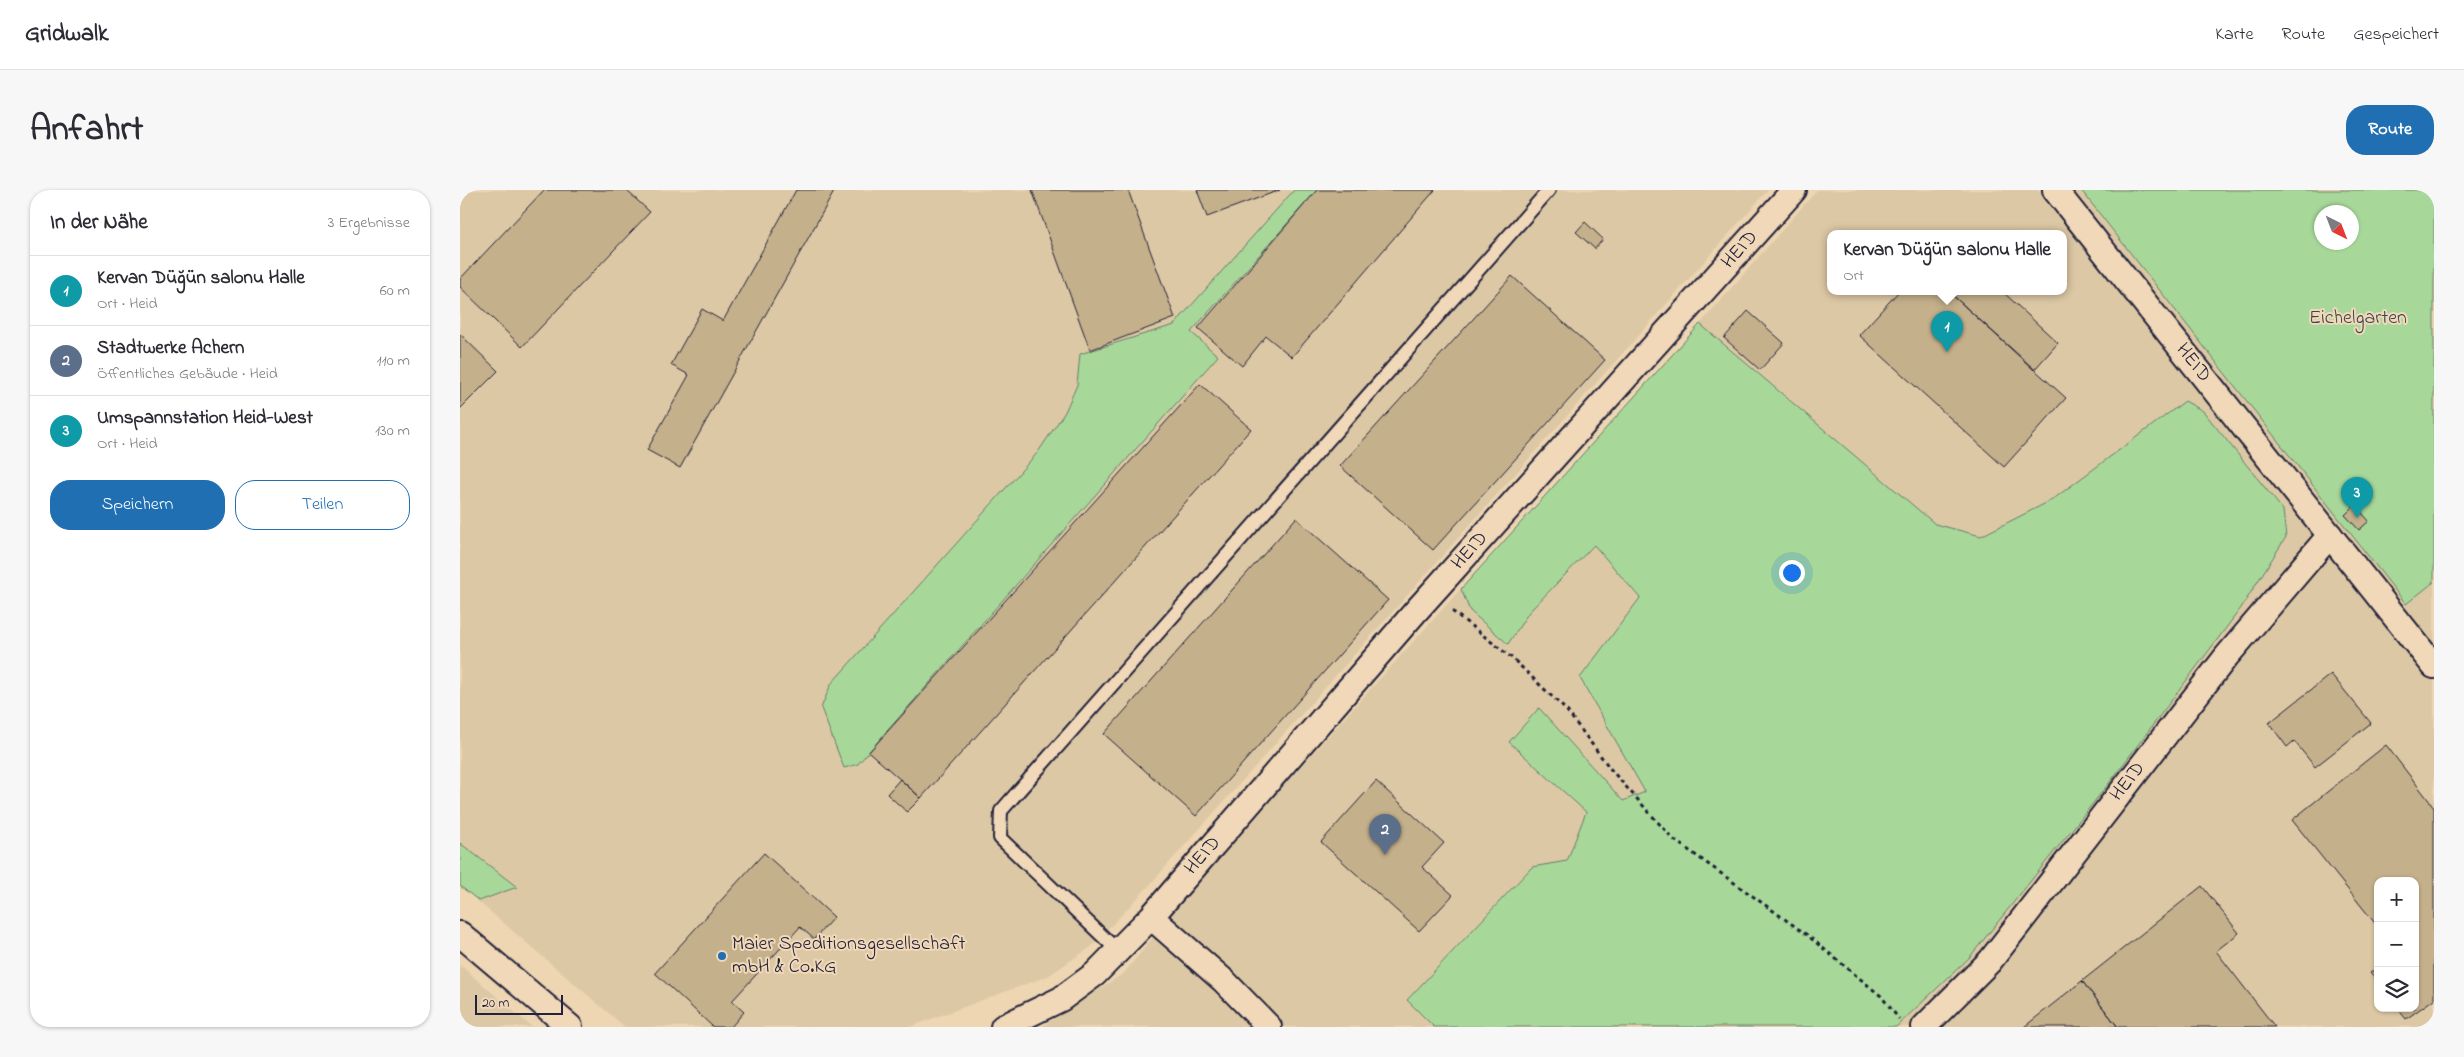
<!DOCTYPE html>
<html lang="de">
<head>
<meta charset="utf-8">
<style>
  :root { --surface:#fff; --page:#f7f7f7; --text:#2b2b33; --muted:#7c7c81; --line:#e1e1e2; --accent:#1f6fb2 }
  body { margin:0; font-family:"Indie Flower",sans-serif; background:var(--page); color:var(--text) }
  .controls { position:absolute; right:15px; bottom:15px; display:grid; overflow:hidden; border-radius:10px; box-shadow:0 1px 4px #0004 }
  .controls button { width:45px; height:45px; display:grid; place-items:center; padding:0; border:0; border-bottom:1px solid var(--line); background:var(--surface); color:var(--text); font:25px sans-serif }
  .compass { position:absolute; left:1854px; top:15px; width:45px; height:45px; border-radius:50%; background:var(--surface); box-shadow:0 1px 4px #0004; rotate:138deg }
  .scale { position:absolute; left:15px; bottom:12px; width:88px; box-sizing:border-box; padding-left:5px; border:2px solid #22223b; border-top:0; font-size:14px; line-height:18px; white-space:nowrap; color:#22223b; -webkit-text-stroke:4px #f0d8b8; paint-order:stroke }
  .you { position:absolute; left:1331px; top:382px; width:18px; height:18px; margin:-12px; border:4px solid #fff; border-radius:50%; background:#1a73e8; box-shadow:0 0 0 8px #1a73e833 }
  .badge { display:grid; place-items:center; width:32px; height:32px; border-radius:50%; background:var(--accent); color:#fff; font-size:16px; font-weight:700 }
  .pin { position:absolute; translate:-50% -41px; filter:drop-shadow(0 1px 2px #0008) }
  .pin::after { content:''; position:absolute; top:26px; width:18px; height:15px; background:inherit; clip-path:polygon(0 0,100% 0,50% 100%) }
  .popup { position:absolute; left:1367px; top:40px; width:240px; height:65px; box-sizing:border-box; display:grid; place-content:center; border-radius:10px; background:var(--surface); filter:drop-shadow(0 1px 4px #0005); font-size:16px; white-space:nowrap; color:var(--muted) }
  .popup b { font-size:19px; color:var(--text) }
  .popup::after { content:''; position:absolute; left:50%; top:100%; margin-left:-10px; border:10px solid transparent; border-top-color:var(--surface) }
  .list { margin:0; padding:0; list-style:none }
  h2 { display:flex; justify-content:space-between; align-items:center; height:65px; margin:0; padding:0 20px; font-size:21px }
  h2 small { font-size:16px; font-weight:400; color:var(--muted) }
  .list li { display:grid; grid-template-columns:32px 1fr auto; gap:15px; align-items:center; box-sizing:border-box; height:70px; padding:0 20px; border-top:1px solid var(--line) }
  .list b { display:block; font-size:19px; white-space:nowrap }
  .list p { margin:0; font-size:16px; white-space:nowrap; color:var(--muted) }
  .list em { font-size:16px; font-style:normal; color:var(--muted) }
  .actions { display:flex; gap:10px; padding:15px 20px }
  .actions a { flex:1; padding:11px 0; border:1px solid var(--accent); border-radius:20px; text-align:center; font-size:18px; color:var(--accent) }
  .actions .main { background:var(--accent); color:#fff }
  .icon { flex:none; width:28px; height:28px; fill:none; stroke:currentColor; stroke-width:2; stroke-linecap:round; stroke-linejoin:round }
  .map { position:relative; flex:none; width:1974px; height:837px; overflow:hidden; border-radius:20px }
  header { display:flex; align-items:center; gap:30px; box-sizing:border-box; height:70px; padding:0 25px; background:var(--surface); border-bottom:1px solid var(--line) }
  header strong { font-size:24px }
  nav { display:flex; gap:28px; margin-inline-start:auto; font-size:18px }
  .intro { display:flex; align-items:center; justify-content:space-between; box-sizing:border-box; height:120px; padding:0 30px }
  h1 { margin:0; font-size:35px }
  .button { padding:12px 22px; border-radius:20px; background:var(--accent); color:#fff; font-size:18px; font-weight:700 }
  main { display:flex; gap:30px; padding:0 30px }
  aside { flex:1; background:var(--surface); border-radius:20px; box-shadow:0 1px 4px #0004 }
  .map>svg:first-child { display:block }
</style>
</head>
<body>
<header>
<strong>Gridwalk</strong>
<nav><a>Karte</a><a>Route</a><a>Gespeichert</a></nav>
</header>
<div class="intro"><h1>Anfahrt</h1><a class="button">Route</a></div>
<main>
<aside>
<h2>In der Nähe<small>3 Ergebnisse</small></h2>
<ul class="list">
<li><span class="badge" style="background:#0f9aa8">1</span><div><b>Kervan Düğün salonu Halle</b><p>Ort · Heid</p></div><em>60 m</em></li>
<li><span class="badge" style="background:#5c6f8a">2</span><div><b>Stadtwerke Achern</b><p>Öffentliches Gebäude · Heid</p></div><em>110 m</em></li>
<li><span class="badge" style="background:#0f9aa8">3</span><div><b>Umspannstation Heid-West</b><p>Ort · Heid</p></div><em>130 m</em></li>
</ul>
<div class="actions"><a class="main">Speichern</a><a>Teilen</a></div>
</aside>
<div class="map">
<svg width="1974" height="837" viewBox="0 0 1974 837">
  <rect width="100%" height="100%" fill="#eed6b3"/>
  <filter id="ink" filterUnits="userSpaceOnUse"><feTurbulence type="fractalNoise" baseFrequency=".02" numOctaves="2"/><feDisplacementMap in="SourceGraphic" scale="10" xChannelSelector="R" yChannelSelector="G"/><feConvolveMatrix kernelMatrix="1 2 1 2 8 2 1 2 1" color-interpolation-filters="sRGB"/></filter>
  <g filter="url(#ink)">
    <path fill="#ddc8a5" fill-rule="evenodd" d="M0 0H1308L687 698 631 757 588 786 450 837H165L0 696Z
      M1357 0H1974V837H581L664 783 755 671 1240 134ZM1862 22H1892V52H1862ZM1371 43H1603V101H1371ZM1918 691H1955V818H1918Z
      M0 775 72 837H0Z"/>
    <path fill="#a7d899" stroke="#647d6a" fill-rule="evenodd" d="M834 0H857L731 142 758 166 398 574 384 578 361 518 371 494 578 262 605 222 617 195 620 164 714 135Z
      M1621 0H1974V392L1946 414ZM1862 22H1892V52H1862Z
      M1240 134 1475 334 1521 346 1592 310 1725 211 1743 221 1823 320 1826 347 1781 418 1650 592 1509 768 1436 837H974L947 810 1072 677 1107 671 1126 622 1049 552 1079 518 1163 611 1185 602 1120 488 1180 408 1134 355 1069 422 1048 454 1010 421 1001 399Z
      M0 653 57 697 19 711 0 696Z"/>
    <path fill="#c4b08b" stroke="#22223b" d="M84 0H166L190 22 62 157 0 97V89Z
      M336 0H375L220 278 187 260 229 185 211 175 242 119 263 131Z
      M572 0H668L715 128 630 160Z
      M737 0H820L747 27Z
      M857 0H975L832 167 806 146 782 176 738 138Z
      M1125 32 1143 49 1135 59 1116 42Z
      M1052 86 1145 170 973 360 880 276Z
      M1439 101H1488L1606 208 1544 277 1399 145Z
      M1488 101H1542L1598 153 1574 180Z
      M1288 121 1324 153 1300 180 1264 148Z
      M0 144 38 181 0 219Z
      M740 194 791 239 461 608 409 562Z
      M1895 315 1909 331 1899 340 1885 325Z
      M836 328 928 410 736 626 644 544Z
      M1871 484 1911 533 1855 577 1834 551 1827 557 1809 533Z
      M1926 555 1974 617V809L1946 829 1937 818H1955V691H1918V737L1832 630Z
      M440 589 461 608 447 622 427 604Z
      M916 591 984 653 962 677 993 705 959 741 861 652Z
      M304 663 374 727 354 749 340 737 272 811 284 822 271 837H253L195 783Z
      M1742 696 1779 743 1756 761 1815 837H1658L1622 791Z
      M1918 777V793L1910 783Z
      M1622 791 1658 837H1564Z"/>
    <g fill="none" stroke-linecap="round" stroke-linejoin="round">
      <defs>
        <path id="lane" d="M658 761 540 648 541 621 1089 0"/>
        <path id="street" d="M1595 0 1974 476
          M691 727 764 791 809 837
          M0 744 110 837
          M543 837 601 809 635 784 691 727 956 421 1334 0
          M1464 837 1530 771 1766 467 1870 345"/>
      </defs>
      <use href="#lane" stroke="#22223b" stroke-width="16"/>
      <use href="#street" stroke="#22223b" stroke-width="28"/>
      <path stroke="#22223b" stroke-width="3" stroke-dasharray="4 4" stroke-linecap="butt" d="M992 421 1052 468 1107 521 1152 581 1213 649 1347 745 1421 806 1439 829"/>
      <use href="#lane" stroke="#f0d8b8" stroke-width="12"/>
      <use href="#street" stroke="#f0d8b8" stroke-width="24"/>
    </g>
  </g>
  <circle fill="#1f6fb2" stroke="#f0d8b8" stroke-width="2" cx="262" cy="766" r="5"/>
  <g text-anchor="middle" dominant-baseline="central" stroke-width="4" stroke-linejoin="round" paint-order="stroke">
    <g font-size="20" fill="#22223b" stroke="#f0d8b8">
      <text transform="translate(1280 60) rotate(-48)">HEID</text>
      <text transform="translate(1733 173) rotate(51)">HEID</text>
      <text transform="translate(1010 361) rotate(-48)">HEID</text>
      <text transform="translate(1668 592) rotate(-52)">HEID</text>
      <text transform="translate(743 666) rotate(-49)">HEID</text>
    </g>
    <g font-size="20" fill="#3d464e" stroke="#f0d8b8">
      <text x="1898" y="128">Eichelgarten</text>
    </g>
    <g font-size="20" fill="#22223b" stroke="#f0d8b8" text-anchor="start">
      <text x="272" y="754">Maier Speditionsgesellschaft<tspan x="272" dy="23">mbH &amp; Co.KG</tspan></text>
    </g>
  </g>
</svg>
<div class="controls">
<button>+</button>
<button>−</button>
<button><svg class="icon" aria-label="layers" viewBox="0 0 24 24"><path d="M12 4l9 5-9 5-9-5zM3 14l9 5 9-5"/></svg></button>
</div>
<svg class="compass" viewBox="-18 -18 36 36"><path d="M0-13l5 13h-10z" fill="#e53935"/><path d="M0 13l5-13h-10z" fill="#7c7c81"/></svg>
<div class="scale">20 m</div>
<div class="you"></div>
<div class="pin badge" style="left:1487px;top:162px;background:#0f9aa8">1</div>
<div class="popup"><b>Kervan Düğün salonu Halle</b>Ort</div>
<div class="pin badge" style="left:925px;top:665px;background:#5c6f8a">2</div>
<div class="pin badge" style="left:1897px;top:328px;background:#0f9aa8">3</div>
</div>
</main>
</body>
</html>
